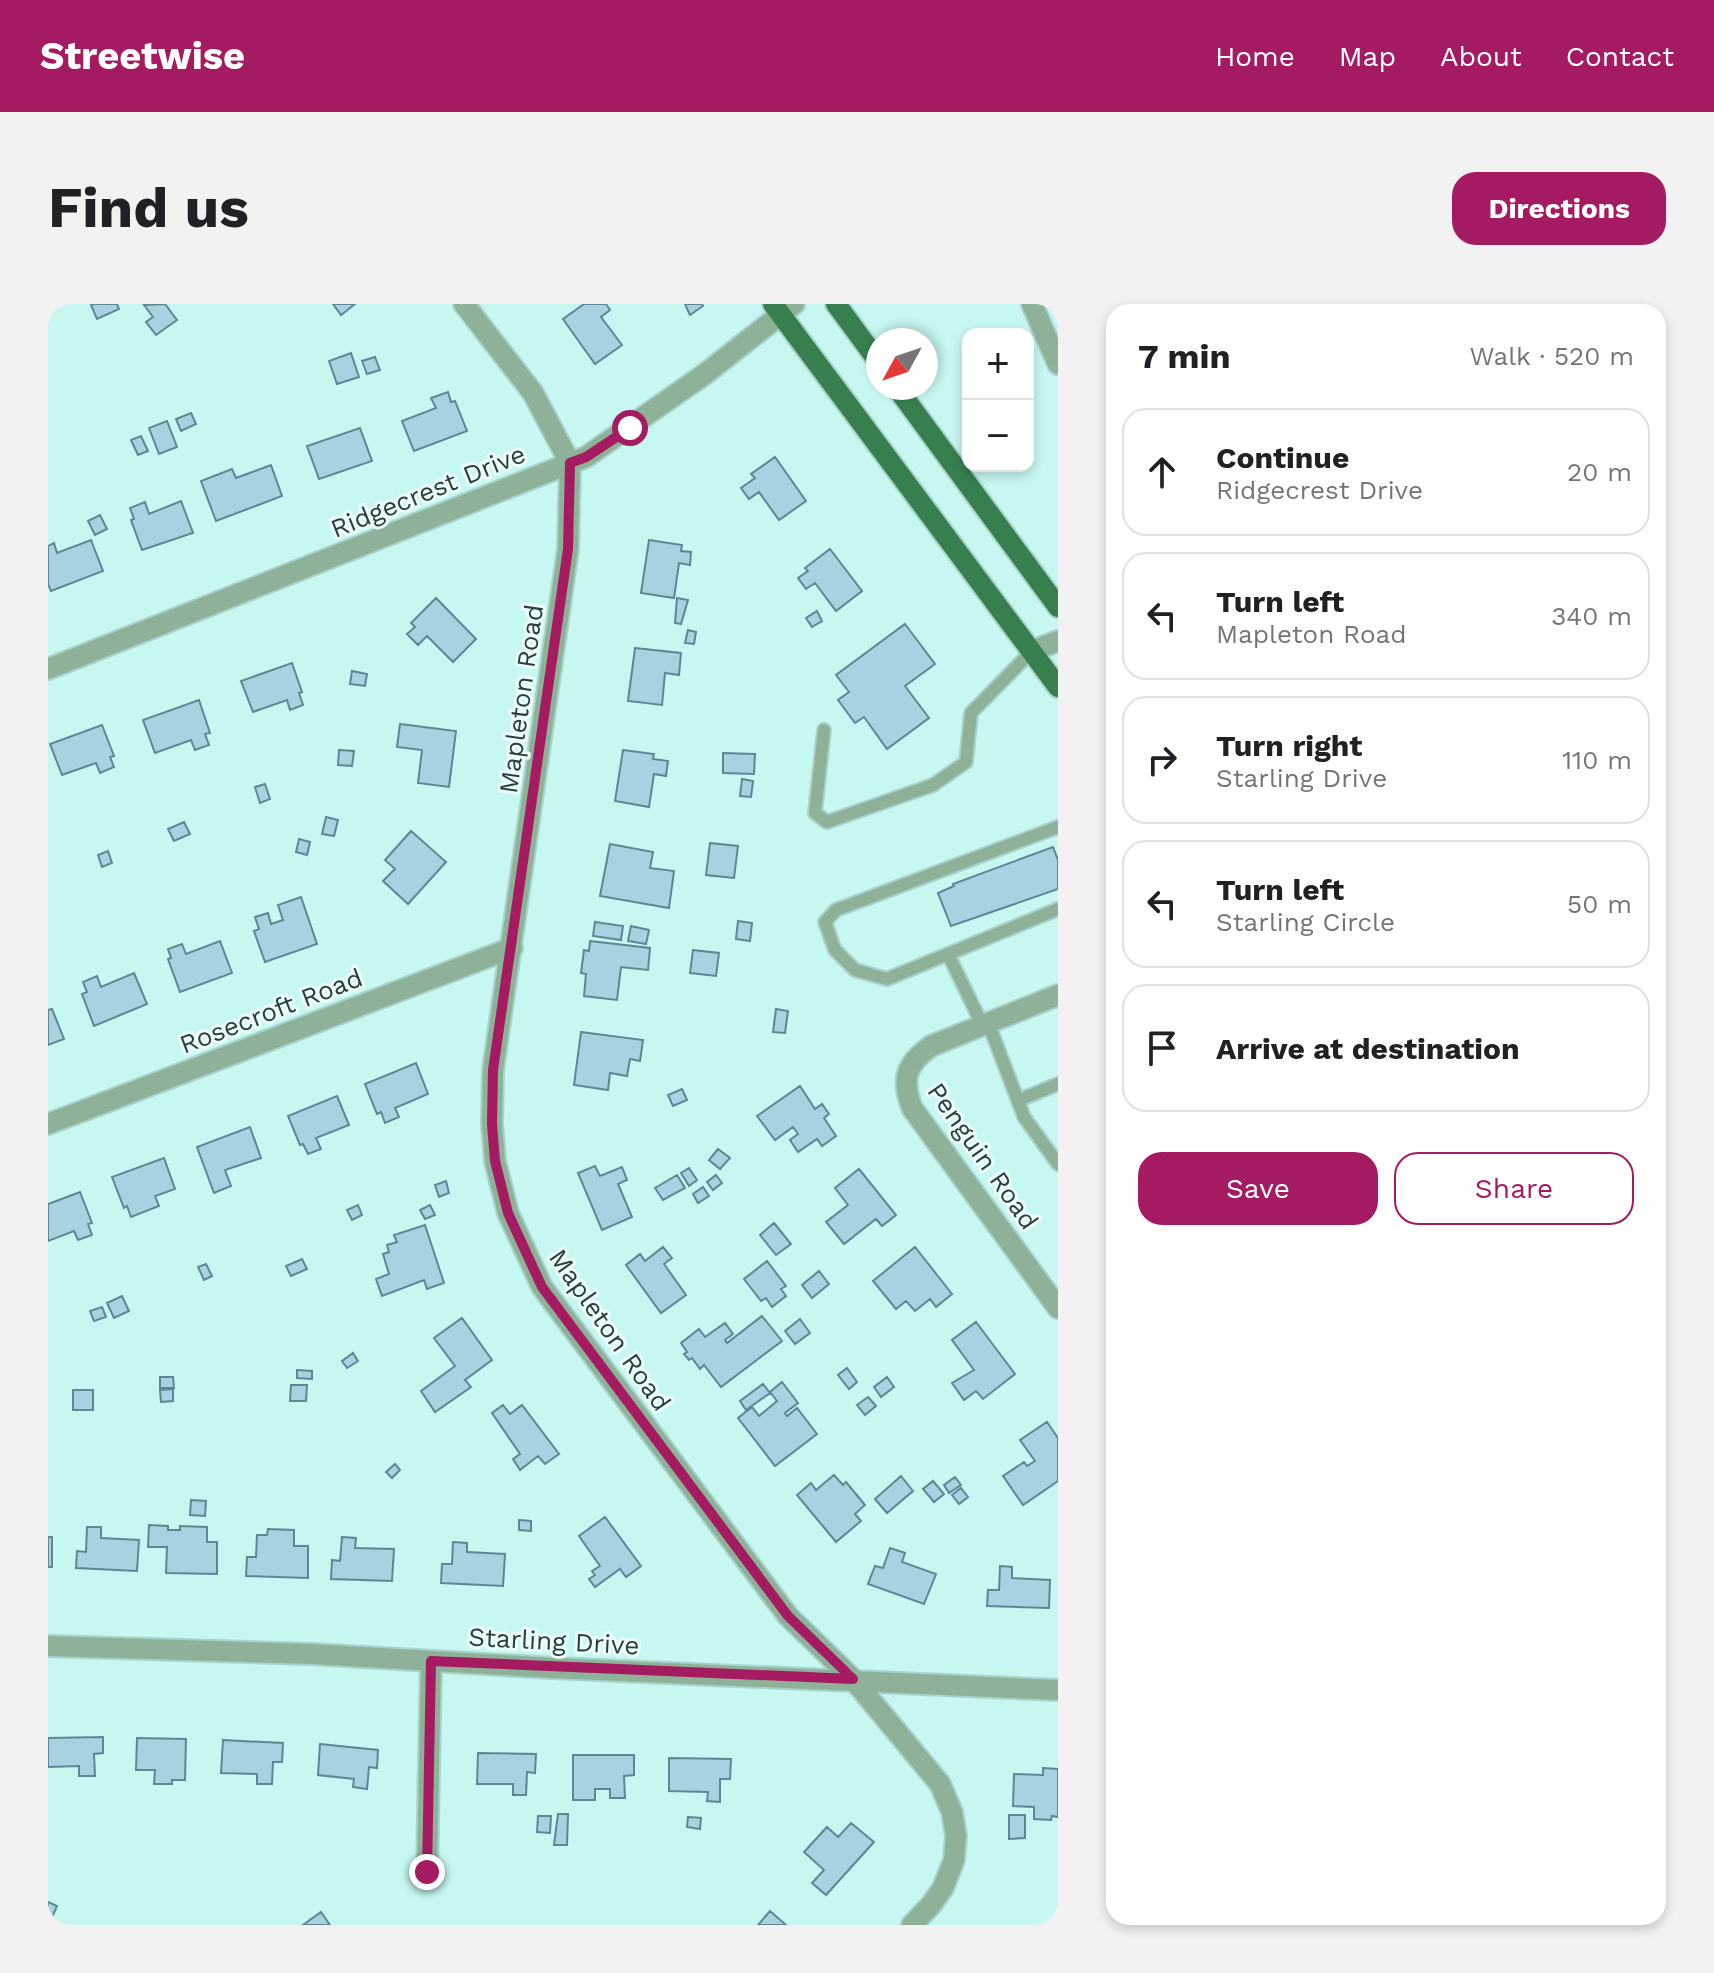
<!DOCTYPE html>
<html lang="en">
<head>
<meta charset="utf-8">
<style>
  :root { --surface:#fff; --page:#f2f2f2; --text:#202124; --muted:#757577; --line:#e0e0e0; --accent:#a51b62 }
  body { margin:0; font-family:"Work Sans",sans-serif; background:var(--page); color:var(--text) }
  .controls { position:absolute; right:24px; top:24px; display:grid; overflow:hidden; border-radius:16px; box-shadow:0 4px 12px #0003 }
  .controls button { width:72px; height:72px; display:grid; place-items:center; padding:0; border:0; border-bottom:2px solid var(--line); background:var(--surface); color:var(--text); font:40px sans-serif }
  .compass { position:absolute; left:818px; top:24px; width:72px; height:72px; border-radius:50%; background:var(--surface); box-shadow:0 4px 12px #0003; rotate:230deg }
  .stop { position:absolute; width:24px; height:24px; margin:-18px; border:6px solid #a51b62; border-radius:50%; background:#fff }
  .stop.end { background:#a51b62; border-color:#fff; box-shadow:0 2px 8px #0008 }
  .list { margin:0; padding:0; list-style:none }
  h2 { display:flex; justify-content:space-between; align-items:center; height:104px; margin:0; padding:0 32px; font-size:34px }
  h2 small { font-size:26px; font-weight:400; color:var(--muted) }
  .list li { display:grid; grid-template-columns:52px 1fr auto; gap:24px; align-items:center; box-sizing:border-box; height:128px; margin:0 16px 16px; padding:0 16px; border:2px solid var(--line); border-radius:24px }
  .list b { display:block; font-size:30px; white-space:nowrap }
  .list p { margin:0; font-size:26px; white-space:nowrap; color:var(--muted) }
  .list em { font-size:26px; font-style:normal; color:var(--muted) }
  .actions { display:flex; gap:16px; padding:24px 32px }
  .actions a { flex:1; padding:18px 0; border:2px solid var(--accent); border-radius:24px; text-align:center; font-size:28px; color:var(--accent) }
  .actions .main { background:var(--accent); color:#fff }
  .icon { flex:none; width:44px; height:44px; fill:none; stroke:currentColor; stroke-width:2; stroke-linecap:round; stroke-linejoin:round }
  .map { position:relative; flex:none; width:1010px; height:1621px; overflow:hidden; border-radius:24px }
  header { display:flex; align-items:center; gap:48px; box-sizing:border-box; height:112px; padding:0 40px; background:var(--accent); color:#fff }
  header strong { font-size:38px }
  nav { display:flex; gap:44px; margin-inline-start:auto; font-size:28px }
  .intro { display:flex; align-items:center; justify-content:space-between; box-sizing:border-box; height:192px; padding:0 48px }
  h1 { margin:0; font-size:56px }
  .button { padding:20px 36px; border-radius:24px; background:var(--accent); color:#fff; font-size:28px; font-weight:700 }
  main { display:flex; gap:48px; padding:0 48px }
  aside { flex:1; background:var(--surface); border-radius:24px; box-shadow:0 4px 12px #0003 }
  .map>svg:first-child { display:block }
</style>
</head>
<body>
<header>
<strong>Streetwise</strong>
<nav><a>Home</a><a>Map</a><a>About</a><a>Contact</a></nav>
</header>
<div class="intro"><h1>Find us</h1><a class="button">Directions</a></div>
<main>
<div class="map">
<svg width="1010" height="1621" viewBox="0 0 1010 1621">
  <rect width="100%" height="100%" fill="#c7f7f1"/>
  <path fill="#a7d3e1" stroke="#5e8795" stroke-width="2" d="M46 0H69L71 5 49 15 43 1Z
    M117 0 129 16 108 31 98 18 105 13 96 1Z
    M285 0H307L293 11Z
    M536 0H558L562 6 553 13 574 41 547 60 515 15Z
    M637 0H654L655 2 642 11Z
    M303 49 311 73 289 80 281 57Z
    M327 53 332 66 319 70 314 57Z
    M400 88 403 98 407 97 419 127 366 147 354 117 388 104 383 94Z
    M143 109 148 120 133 127 128 115Z
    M119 117 129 143 111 150 101 124Z
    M312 124 324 157 271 175 259 142Z
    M93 132 100 147 90 151 83 136Z
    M727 153 758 197 731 216 711 188 701 195 693 184 707 174 703 170Z
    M223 161 234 192 168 217 153 177 184 165 188 174Z
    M133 197 145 229 94 246 83 216 86 215 82 204 97 198 101 210Z
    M52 211 59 225 47 231 40 217Z
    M43 236 55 267 3 287 0 280V242L6 239 9 249Z
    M601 236 634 241 633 247 643 248 642 261 631 259 626 294 593 289Z
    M782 245 814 287 788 307 767 279 758 285 750 274 760 267 757 264Z
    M388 294 428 335 405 358 379 332 370 341 359 330 367 323 363 319Z
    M629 294 640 296 633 320 627 319Z
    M769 307 774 317 764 323 758 314Z
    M857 320 887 360 857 382 881 414 839 445 816 413 807 419 790 396 801 388 788 371Z
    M640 326 648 328 646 340 637 339Z
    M587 344 633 349 631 371 617 369 614 401 580 397Z
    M244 359 254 388 251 389 255 401 242 406 239 396 205 408 193 377Z
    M304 367 319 370 317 382 302 380Z
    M151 396 162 429 157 430 161 441 147 446 143 436 107 449 95 416Z
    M352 420 408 427 401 483 370 479 374 446 349 443Z
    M54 421 66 452 62 453 66 463 52 469 48 459 14 471 2 440Z
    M291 446 306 447 304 462 290 461Z
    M575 446 606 450 605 455 620 457 618 472 606 470 601 503 567 497Z
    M675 449 707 450 706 470 675 469Z
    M694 475 705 477 703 493 692 492Z
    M217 480 222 495 212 499 207 483Z
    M278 513 290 516 286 532 274 530Z
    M136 518 142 530 126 537 120 525Z
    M363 527 398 558 360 600 335 577 347 565 337 556Z
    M251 535 262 538 259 551 248 548Z
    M662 539 690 542 686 574 658 571Z
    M562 540 605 548 602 564 626 567 621 604 552 592Z
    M1005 543 1010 556V585L903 622 890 589 906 582 905 580Z
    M60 547 64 559 54 563 50 551Z
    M253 593 269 640 217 658 206 627 211 625 207 613 220 609 223 620 235 616 230 601Z
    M690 617 704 619 702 637 688 635Z
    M547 618 575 622 573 636 545 632Z
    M583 622 601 626 598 640 580 637Z
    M172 637 184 669 132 688 120 655 123 654 120 645 134 640 138 650Z
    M542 637 602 644 600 666 573 663 569 696 536 692 538 670 533 669 536 646 541 647Z
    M645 646 671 649 668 672 642 669Z
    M86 669 99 700 46 722 34 690 39 688 35 678 49 672 53 683Z
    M4 705 16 735 0 741V706Z
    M728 705 740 707 737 729 725 728Z
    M533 728 595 736 592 757 582 755 579 772 562 769 560 786 526 781Z
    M368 759 380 790 347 804 351 813 337 819 333 808 329 810 317 780Z
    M752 782 767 805 774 800 781 810 776 814 788 832 774 842 769 835 750 848 742 836 750 830 745 823 727 836 709 812Z
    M634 785 639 796 625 802 620 791Z
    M289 792 301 821 268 834 273 845 260 850 255 840 252 841 240 812Z
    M202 823 213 854 177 866 183 882 166 889 149 843Z
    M670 845 682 854 672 865 661 856Z
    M116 854 127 885 107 892 111 902 83 913 79 902 76 904 64 873Z
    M547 862 552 872 574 863 579 876 570 880 584 913 554 926 530 869Z
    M641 864 649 876 641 882 633 869Z
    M811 865 848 911 834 922 828 915 796 940 778 918 800 901 787 884Z
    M629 871 637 884 615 896 607 884Z
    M668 871 674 879 665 886 659 878Z
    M398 877 401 889 391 893 387 881Z
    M655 883 661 892 650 899 645 890Z
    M32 888 44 919 40 920 44 931 30 936 26 927 0 937V900Z
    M310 901 314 911 304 916 299 906Z
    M382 901 387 911 377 915 372 906Z
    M726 919 743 940 728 951 712 931Z
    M377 921 396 979 379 985 376 976 334 992 328 975 341 970 335 950 341 948 339 941 349 938 346 931Z
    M615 943 624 954 616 960 638 991 613 1009 578 961 592 950 597 957Z
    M867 943 904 990 888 1003 882 995 867 1007 858 997 848 1005 825 977Z
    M254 955 259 965 243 972 238 962Z
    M719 957 738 982 733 985 738 992 724 1003 718 994 713 997 696 975Z
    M158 960 164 972 156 976 150 963Z
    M771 967 781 980 764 994 754 981Z
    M74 992 81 1007 66 1014 59 999Z
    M54 1003 58 1013 46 1017 42 1007Z
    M714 1012 734 1037 673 1083 656 1061 652 1065 644 1054 641 1056 636 1050 639 1048 633 1039 651 1025 657 1033 677 1019 685 1030 677 1036 679 1039Z
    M414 1014 444 1056 417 1076 423 1083 387 1108 373 1087 407 1062 386 1034Z
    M752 1015 762 1029 747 1040 737 1027Z
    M928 1018 967 1070 935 1095 928 1087 916 1096 904 1079 926 1066 904 1036Z
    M305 1049 310 1057 299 1064 294 1057Z
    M799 1064 809 1078 801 1085 790 1071Z
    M249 1066 264 1067V1075L249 1074Z
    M112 1073H125L126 1084H112Z
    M839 1073 846 1083 833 1093 826 1083Z
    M734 1078 750 1099 737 1109 739 1112 749 1104 769 1130 727 1162 690 1114 704 1103 711 1112 729 1097 722 1088Z
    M715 1080 722 1089 698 1106 692 1097Z
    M243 1081H259L258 1097H242Z
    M125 1085V1097L113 1098 112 1086Z
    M25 1086H45V1106H25Z
    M820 1093 828 1102 817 1111 809 1101Z
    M455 1101 462 1110 474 1101 511 1150 497 1160 490 1152 472 1166 465 1155 472 1150 444 1109Z
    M999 1118 1010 1134V1177L975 1201 955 1172 976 1158 979 1162 987 1157 972 1136Z
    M347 1160 352 1166 344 1174 338 1168Z
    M786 1171 795 1181 798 1178 817 1201 807 1210 813 1217 788 1238 749 1191 763 1179 768 1186Z
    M853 1172 865 1187 839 1209 827 1195Z
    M907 1173 913 1181 901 1189 896 1181Z
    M885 1177 896 1190 886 1198 875 1185Z
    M913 1184 920 1193 911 1200 904 1191Z
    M143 1196 158 1197 157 1212 142 1211Z
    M557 1213 593 1262 578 1273 572 1265 547 1283 541 1275 547 1271 544 1267 552 1262 531 1232Z
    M471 1216 483 1217V1227L471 1226Z
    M101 1221 120 1222V1226H132V1222L159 1223V1238H169V1270L118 1269 119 1243H100Z
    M39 1223H53V1234L91 1236 89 1267 28 1264 29 1247 38 1248Z
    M220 1225 246 1226V1242H260V1274L198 1272 199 1253H208L209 1231H219Z
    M0 1233H4V1263H0Z
    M294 1233 308 1234 307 1244 346 1245 344 1277 283 1275 284 1256 292 1257Z
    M405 1238 419 1239V1248L457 1250 455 1282 393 1279 394 1260H404Z
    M842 1244 857 1249 854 1258 888 1270 876 1300 820 1280 827 1262 835 1264Z
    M952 1262 964 1263V1274L1002 1276 1001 1304 939 1302 940 1286H951Z
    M55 1433V1449L46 1450 47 1472H31V1462L0 1463V1434Z
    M89 1434 138 1435 137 1476H124V1480H106L107 1466H88Z
    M175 1436 235 1439 234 1458H225L224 1480H209V1470L173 1469Z
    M272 1440 330 1446 329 1464 321 1463 319 1485 305 1483 306 1475 270 1471Z
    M430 1449 488 1450 487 1469 479 1468 478 1491H465V1480H429Z
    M525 1451H586V1471L576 1472 577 1494H562V1485H547V1496H525Z
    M621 1454 683 1455 682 1475H672V1498L659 1497 660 1488 621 1487Z
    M995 1464 1010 1465V1513L1004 1512 1003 1516 986 1515V1503L965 1502 966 1470 995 1471Z
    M510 1510H520L519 1541H506Z
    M961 1511H977V1534L961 1535Z
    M490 1512H503L502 1529 489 1528Z
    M640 1513 653 1514 652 1525 639 1523Z
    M803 1519 826 1538 778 1591 764 1579 776 1566 756 1548 779 1523 790 1533Z
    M0 1598 9 1602 3 1616 0 1615Z
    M722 1607 738 1621H710Z
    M273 1608 282 1621H255Z"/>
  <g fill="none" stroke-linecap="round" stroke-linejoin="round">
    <defs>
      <path id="service" d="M776 426 767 509 779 518 885 481 918 458 923 409 984 347
        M1010 523 788 606 777 618 787 646 807 666 839 675 1010 605
        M900 650 934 720
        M940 718 976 813 1010 860
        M971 796 1010 780"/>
      <path id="minor" d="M416 0 485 89 522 159 520 245 445 766 444 820 447 857 460 909 494 983 740 1312 805 1375 892 1480 904 1508 908 1532 906 1556 895 1584 883 1601 864 1621
        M984 0 1010 60
        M984 347 1010 337
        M0 365 538 153 657 70 746 0
        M1010 691 883 742C858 760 853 775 864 804L1010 1004
        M0 820 464 644
        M379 1568 383 1357"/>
      <path id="tertiary" d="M0 1342 264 1350 505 1364 1010 1386"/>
      <path id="primary" d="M725 0 1010 383
        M788 0 830 57
        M849 84 1010 303"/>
    </defs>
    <use href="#service" stroke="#a8d2cd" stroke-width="16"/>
    <use href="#minor" stroke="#a8d2cd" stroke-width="24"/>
    <use href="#tertiary" stroke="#a8d2cd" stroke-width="24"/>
    <use href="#primary" stroke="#a8d2cd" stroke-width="24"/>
    <use href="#service" stroke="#8eb297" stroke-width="12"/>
    <use href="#minor" stroke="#8eb297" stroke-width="20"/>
    <use href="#tertiary" stroke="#8eb297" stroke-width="20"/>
    <use href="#primary" stroke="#387f50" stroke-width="20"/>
  </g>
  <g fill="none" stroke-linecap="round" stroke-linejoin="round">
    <path stroke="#a51b62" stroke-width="10" d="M379 1568 383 1357 805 1375 740 1312 494 983 460 909 447 857 444 820 445 766 520 245 522 159 538 153 582 124"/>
  </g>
  <g text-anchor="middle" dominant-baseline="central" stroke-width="6" stroke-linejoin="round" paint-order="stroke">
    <g font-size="26" fill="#2b3e3c" stroke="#ebfefb">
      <text transform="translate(380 187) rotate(-22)">Ridgecrest Drive</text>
      <text transform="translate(473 395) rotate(-82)">Mapleton Road</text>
      <text transform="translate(223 707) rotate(-21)">Rosecroft Road</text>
      <text transform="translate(935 852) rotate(55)">Penguin Road</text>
      <text transform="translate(562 1026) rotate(55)">Mapleton Road</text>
      <text transform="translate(506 1337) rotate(3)">Starling Drive</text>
    </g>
  </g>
</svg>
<div class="controls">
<button>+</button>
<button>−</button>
</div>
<svg class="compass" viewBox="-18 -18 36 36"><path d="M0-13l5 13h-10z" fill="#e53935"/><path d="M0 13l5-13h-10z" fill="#757577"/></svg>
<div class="stop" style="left:582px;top:124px"></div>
<div class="stop end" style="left:379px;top:1568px"></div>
</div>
<aside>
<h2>7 min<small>Walk · 520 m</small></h2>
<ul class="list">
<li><svg class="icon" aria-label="ahead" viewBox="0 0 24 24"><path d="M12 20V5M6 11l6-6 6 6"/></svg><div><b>Continue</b><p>Ridgecrest Drive</p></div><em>20 m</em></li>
<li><svg class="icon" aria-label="left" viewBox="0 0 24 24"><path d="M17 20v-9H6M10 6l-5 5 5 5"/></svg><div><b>Turn left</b><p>Mapleton Road</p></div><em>340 m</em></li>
<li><svg class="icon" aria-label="right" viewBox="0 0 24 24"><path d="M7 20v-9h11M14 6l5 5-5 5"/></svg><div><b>Turn right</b><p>Starling Drive</p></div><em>110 m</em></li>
<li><svg class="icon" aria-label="left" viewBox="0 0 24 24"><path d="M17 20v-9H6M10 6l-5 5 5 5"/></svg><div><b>Turn left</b><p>Starling Circle</p></div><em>50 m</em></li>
<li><svg class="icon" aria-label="arrive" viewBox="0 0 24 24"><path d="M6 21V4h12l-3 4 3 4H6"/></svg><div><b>Arrive at destination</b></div></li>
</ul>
<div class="actions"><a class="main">Save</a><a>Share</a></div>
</aside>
</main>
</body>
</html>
